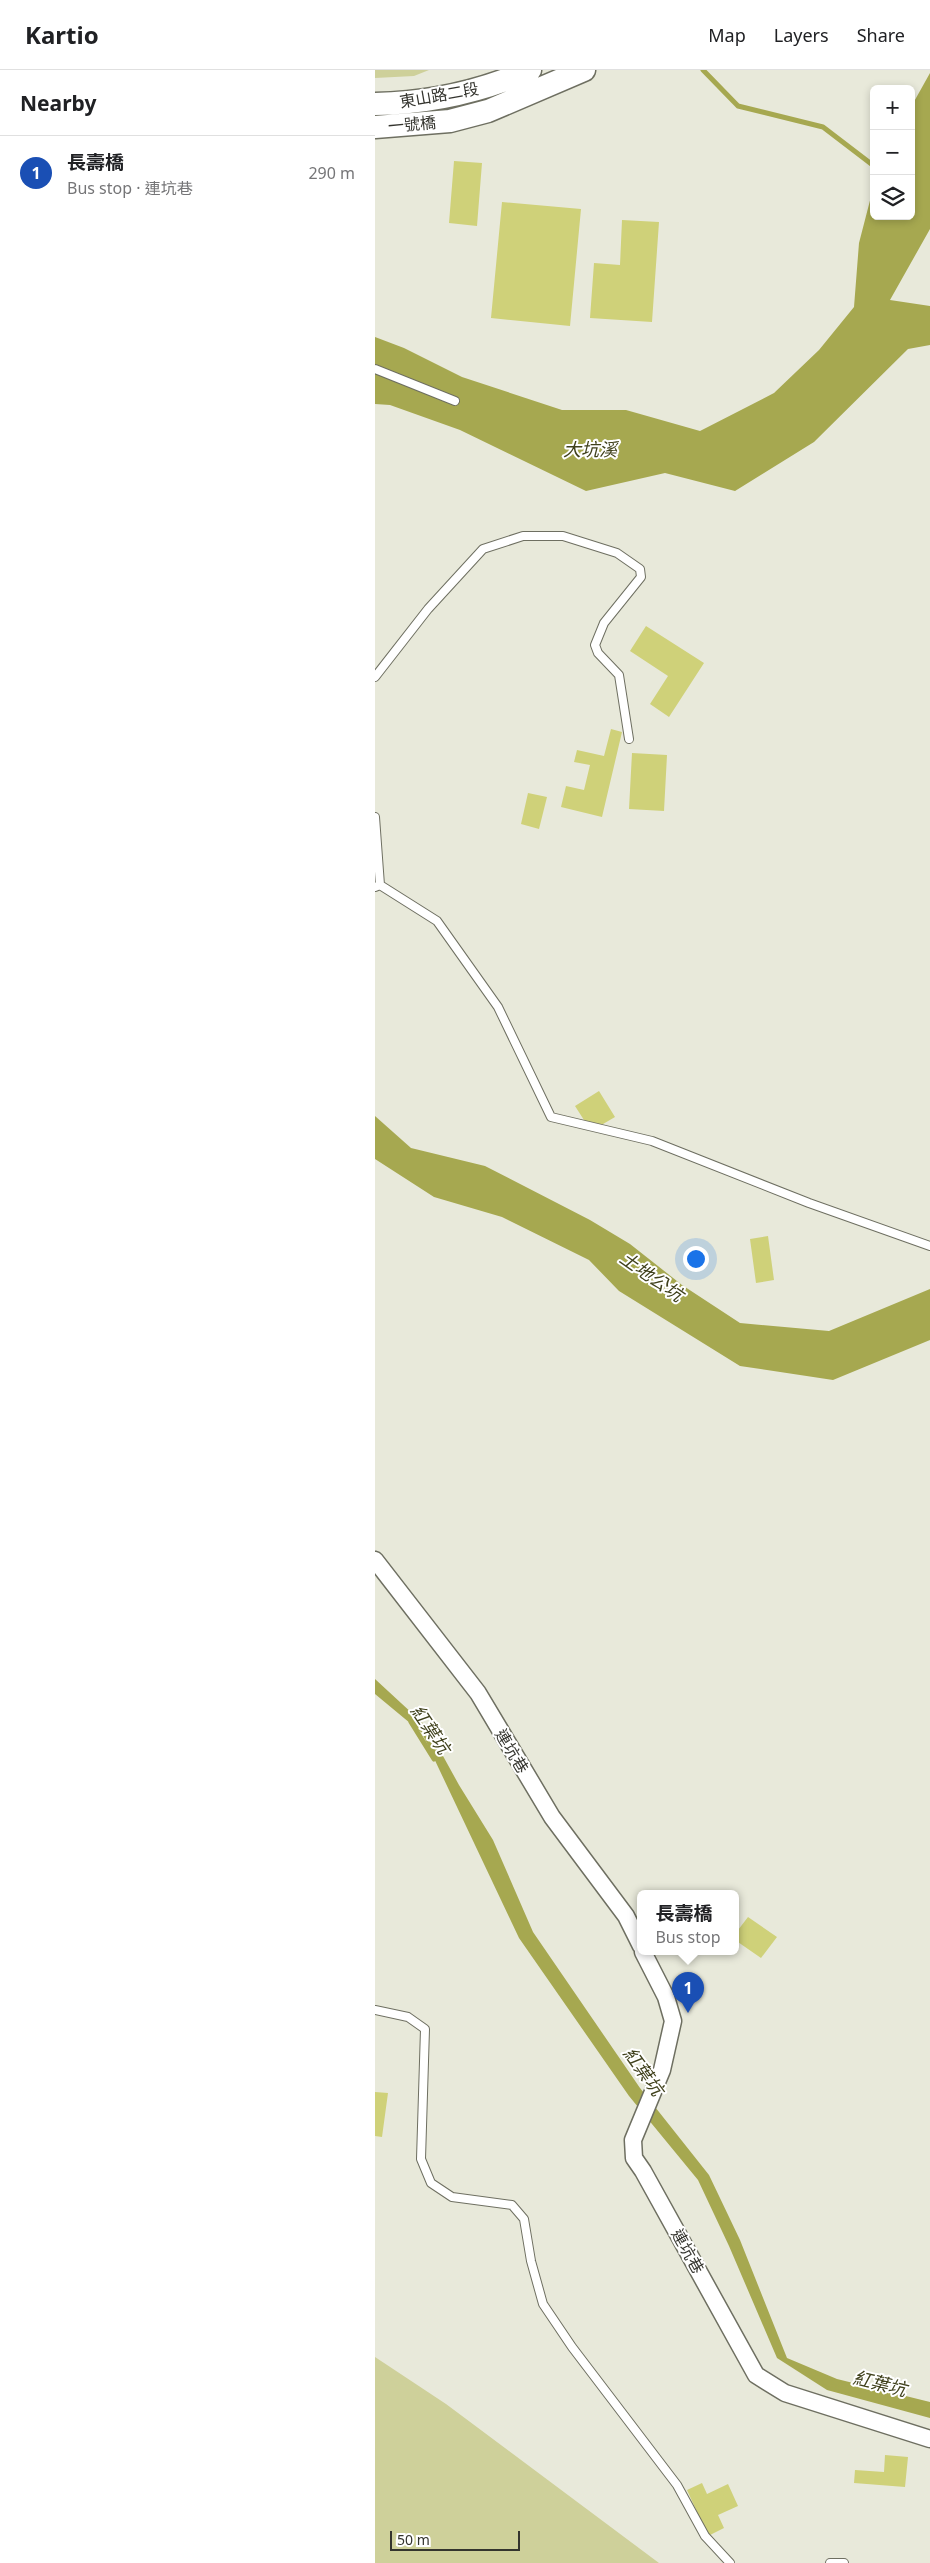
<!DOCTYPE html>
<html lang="en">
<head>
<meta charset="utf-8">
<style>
  :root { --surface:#fff; --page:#f6f6f6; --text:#202124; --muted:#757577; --line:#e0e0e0; --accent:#2563eb }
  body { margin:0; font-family:"Noto Sans","Noto Sans TC",sans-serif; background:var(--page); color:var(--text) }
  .controls { position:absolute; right:15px; top:15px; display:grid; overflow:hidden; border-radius:8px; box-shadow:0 2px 8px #0003 }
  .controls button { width:45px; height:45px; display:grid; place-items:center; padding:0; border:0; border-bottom:1px solid var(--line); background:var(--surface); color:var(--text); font:25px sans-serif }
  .scale { position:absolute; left:15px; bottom:12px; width:130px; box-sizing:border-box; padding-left:5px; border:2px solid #34342e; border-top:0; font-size:14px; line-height:18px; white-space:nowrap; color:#34342e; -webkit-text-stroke:4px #fff; paint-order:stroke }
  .you { position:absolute; left:320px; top:1188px; width:18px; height:18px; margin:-12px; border:4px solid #fff; border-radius:50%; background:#1a73e8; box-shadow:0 0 0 8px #1a73e833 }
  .badge { display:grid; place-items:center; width:32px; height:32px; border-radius:50%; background:var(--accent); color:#fff; font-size:16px; font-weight:700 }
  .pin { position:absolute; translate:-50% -41px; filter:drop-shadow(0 1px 2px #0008) }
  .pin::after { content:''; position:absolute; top:26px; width:18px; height:15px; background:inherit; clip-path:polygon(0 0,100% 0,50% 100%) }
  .popup { position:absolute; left:262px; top:1820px; width:102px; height:65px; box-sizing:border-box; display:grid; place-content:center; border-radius:8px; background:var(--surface); filter:drop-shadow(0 1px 4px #0005); font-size:16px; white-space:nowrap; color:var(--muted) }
  .popup b { font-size:19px; color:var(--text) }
  .popup::after { content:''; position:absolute; left:50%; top:100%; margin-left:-10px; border:10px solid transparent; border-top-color:var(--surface) }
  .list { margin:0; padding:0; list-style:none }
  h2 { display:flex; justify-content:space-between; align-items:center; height:65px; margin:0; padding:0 20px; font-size:21px }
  h2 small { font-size:16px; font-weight:400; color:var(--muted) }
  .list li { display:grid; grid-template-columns:32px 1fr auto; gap:15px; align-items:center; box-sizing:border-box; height:75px; padding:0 20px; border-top:1px solid var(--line) }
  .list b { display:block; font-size:19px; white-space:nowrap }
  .list p { margin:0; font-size:16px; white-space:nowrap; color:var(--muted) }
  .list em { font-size:16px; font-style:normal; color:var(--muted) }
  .icon { flex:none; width:28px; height:28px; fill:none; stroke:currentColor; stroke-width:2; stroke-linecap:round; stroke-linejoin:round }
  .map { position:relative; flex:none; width:555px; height:2493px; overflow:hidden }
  header { display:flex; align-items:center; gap:30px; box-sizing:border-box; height:70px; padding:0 25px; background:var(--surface); border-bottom:1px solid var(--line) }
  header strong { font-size:24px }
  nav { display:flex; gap:28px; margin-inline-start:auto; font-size:18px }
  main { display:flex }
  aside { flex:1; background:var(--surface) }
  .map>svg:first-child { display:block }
</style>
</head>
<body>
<header>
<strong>Kartio</strong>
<nav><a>Map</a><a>Layers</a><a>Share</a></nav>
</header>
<main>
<aside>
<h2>Nearby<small></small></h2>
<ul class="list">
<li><span class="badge" style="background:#1a4fb4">1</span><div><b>長壽橋</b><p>Bus stop · 連坑巷</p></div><em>290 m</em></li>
</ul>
</aside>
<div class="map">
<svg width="555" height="2493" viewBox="0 0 555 2493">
  <rect width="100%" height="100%" fill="#e8e9da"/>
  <path fill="#ced09a" d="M0 0H54L39 6 0 8Z
    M0 2287 71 2334 284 2493H0Z"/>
  <path fill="#a6a850" d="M555 3V159L515 230 555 236V275L533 279 439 372 360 421 290 403 211 421 85 360 15 335 0 334V267L29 278 87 307 187 340H251L325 361 399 323 444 280 479 237 484 173 499 115V146H536V37Z
    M0 1046 36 1078 110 1096 215 1150 255 1174 307 1215 365 1253 454 1261 555 1219V1270L458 1310 365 1296 244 1221 214 1190 127 1147 59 1127 0 1089Z
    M0 1609 52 1657 84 1715 118 1770 158 1862 265 2018 334 2105 365 2170 412 2288 462 2309 555 2332V2348L452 2320 402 2288 354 2176 323 2110 254 2026 144 1868 47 1663 0 1624Z"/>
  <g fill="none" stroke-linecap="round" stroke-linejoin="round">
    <path stroke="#a6a850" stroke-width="5" d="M328 0 363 36 448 57 499 96
      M36 1652 59 1689"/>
  </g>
  <path fill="#cfd179" d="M79 91 107 93 102 156 74 153Z
    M127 132 206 139 195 256 116 248Z
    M247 150 284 152 277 252 215 248 219 193 245 195Z
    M271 556 329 593 294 647 275 634 293 606 255 581Z
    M236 659 247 662 227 747 186 737 191 716 209 720 215 695 199 692 202 680 229 686Z
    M257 683 292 685 289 741 254 739Z
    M153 723 172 727 164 759 146 754Z
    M224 1021 240 1047 216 1061 200 1036Z
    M393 1166 399 1210 381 1213 375 1169Z
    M373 1847 402 1867 386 1888 360 1870V1864Z
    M0 2022 13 2023 7 2067 0 2066Z
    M510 2385 533 2387 530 2417 479 2413 480 2400 509 2402Z
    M327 2413 332 2424 353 2414 363 2436 343 2445 349 2458 333 2466 312 2420Z"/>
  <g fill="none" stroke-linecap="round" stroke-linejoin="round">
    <defs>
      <path id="lane" d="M0 299 80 331
        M0 607 53 539 108 479 148 466H188L242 483 265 499 266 507 229 553 220 575 223 583 244 605 254 669
        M0 747 5 815 0 817
        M5 815 62 851 123 937 176 1047 277 1071 434 1133 555 1176
        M0 1940 33 1947 50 1959 46 2089 56 2113 77 2127 137 2135 149 2149 156 2191 168 2234 197 2277 302 2415 330 2466 355 2493
        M455 2493H469"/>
      <path id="street" d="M0 1490 103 1623 177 1747 251 1846 266 1876
        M268 1882 291 1927 298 1951 287 2000 258 2070 259 2088 268 2101 381 2305 410 2323 555 2369"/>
      <path id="secondary" d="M0 34C55 33 105 22 155 0
        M0 57 75 51 113 41 209 0"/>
    </defs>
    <use href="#lane" stroke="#6e6f61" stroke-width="10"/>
    <use href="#street" stroke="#6e6f61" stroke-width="19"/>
    <use href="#secondary" stroke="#6e6f61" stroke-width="25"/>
    <use href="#lane" stroke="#fff" stroke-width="8"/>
    <use href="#street" stroke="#fff" stroke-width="16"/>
    <use href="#secondary" stroke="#fff" stroke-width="22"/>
  </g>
  <g text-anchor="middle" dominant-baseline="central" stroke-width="4" stroke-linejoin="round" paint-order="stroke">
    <g font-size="16" fill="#34342e" stroke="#fff">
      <text transform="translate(64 25) rotate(-10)">東山路二段</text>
      <text transform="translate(37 54) rotate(-5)">一號橋</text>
      <text transform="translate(137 1681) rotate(59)">連坑巷</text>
      <text transform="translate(313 2181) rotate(61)">連坑巷</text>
    </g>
    <g font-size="18" font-style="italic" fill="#40411c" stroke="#fff">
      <text x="215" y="379">大坑溪</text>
      <text transform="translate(277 1206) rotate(35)">土地公坑</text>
      <text transform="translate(56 1659) rotate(56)">紅葉坑</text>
      <text transform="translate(269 2001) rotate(54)">紅葉坑</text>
      <text transform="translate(505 2313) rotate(14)">紅葉坑</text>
    </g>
  </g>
</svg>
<div class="controls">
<button>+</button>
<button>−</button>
<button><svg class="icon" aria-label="layers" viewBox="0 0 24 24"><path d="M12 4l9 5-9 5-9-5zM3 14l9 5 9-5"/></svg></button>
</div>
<div class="scale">50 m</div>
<div class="you"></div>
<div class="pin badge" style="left:313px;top:1943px;background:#1a4fb4">1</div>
<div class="popup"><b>長壽橋</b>Bus stop</div>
</div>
</main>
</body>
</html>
